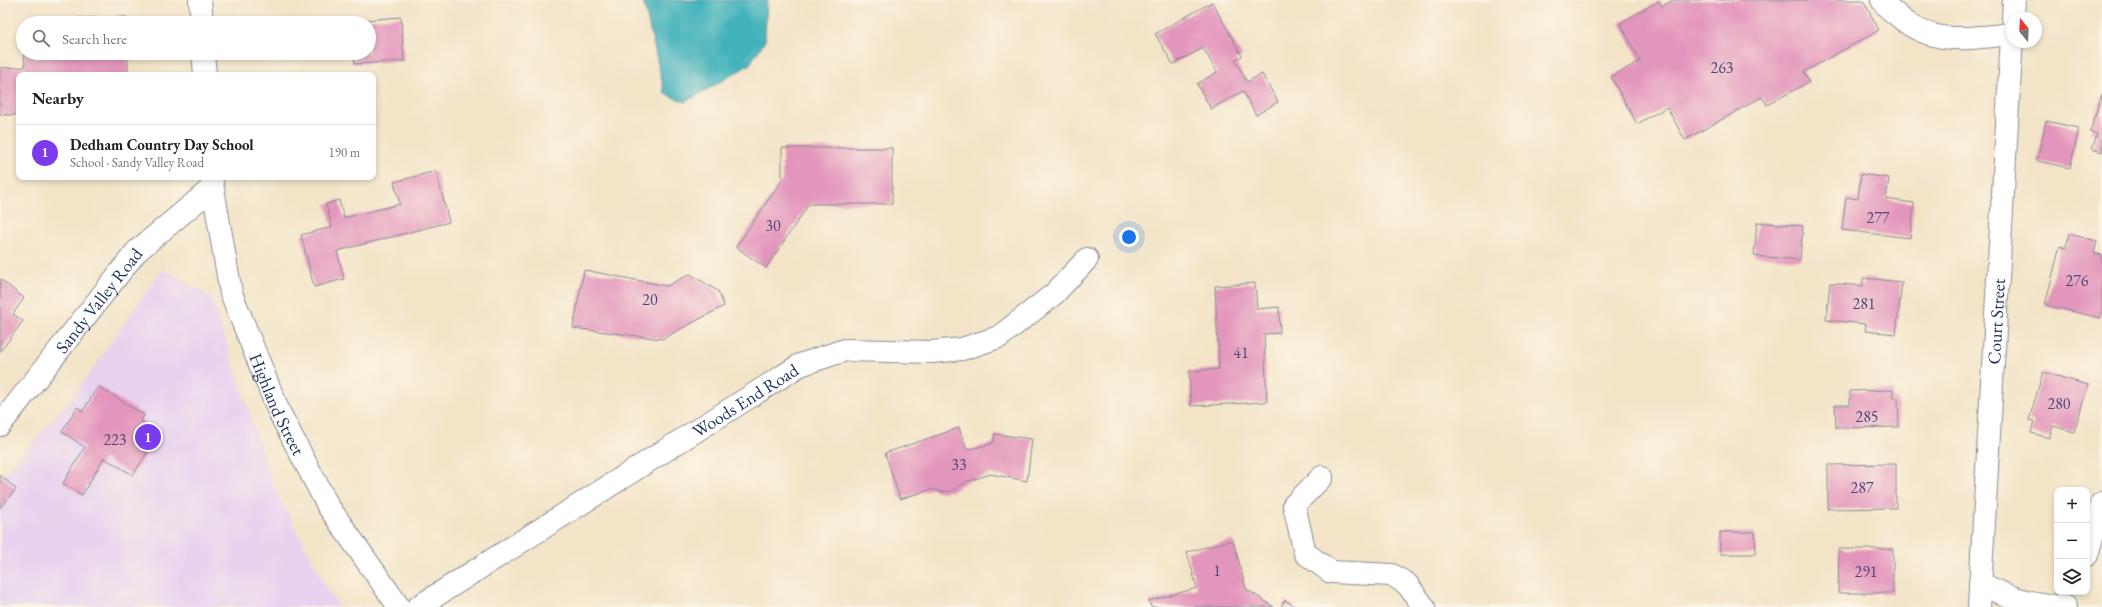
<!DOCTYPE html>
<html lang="en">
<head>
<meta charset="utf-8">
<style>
  :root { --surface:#fff; --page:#f6f6f6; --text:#202124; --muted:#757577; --line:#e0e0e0; --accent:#7c3aed }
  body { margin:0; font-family:"EB Garamond",serif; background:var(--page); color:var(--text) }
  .controls { position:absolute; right:12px; bottom:12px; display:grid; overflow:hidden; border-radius:8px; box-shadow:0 2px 6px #0003 }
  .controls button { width:36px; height:36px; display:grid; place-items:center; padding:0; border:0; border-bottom:1px solid var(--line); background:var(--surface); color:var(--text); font:20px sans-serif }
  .compass { position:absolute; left:2006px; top:12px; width:36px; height:36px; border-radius:50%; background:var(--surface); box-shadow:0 2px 6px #0003; rotate:342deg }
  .you { position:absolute; left:1129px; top:237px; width:14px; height:14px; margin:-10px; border:3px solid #fff; border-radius:50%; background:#1a73e8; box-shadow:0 0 0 6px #1a73e833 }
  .badge { display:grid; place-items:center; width:26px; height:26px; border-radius:50%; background:var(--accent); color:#fff; font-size:13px; font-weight:700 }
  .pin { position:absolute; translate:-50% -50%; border:2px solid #fff; box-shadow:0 1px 4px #0006 }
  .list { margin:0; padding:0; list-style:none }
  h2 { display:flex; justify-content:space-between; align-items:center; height:52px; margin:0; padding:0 16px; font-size:17px }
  h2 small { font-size:13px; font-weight:400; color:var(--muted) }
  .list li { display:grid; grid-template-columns:26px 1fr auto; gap:12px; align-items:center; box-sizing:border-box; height:56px; padding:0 16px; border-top:1px solid var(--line) }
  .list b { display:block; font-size:15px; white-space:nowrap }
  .list p { margin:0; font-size:13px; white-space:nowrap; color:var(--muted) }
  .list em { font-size:13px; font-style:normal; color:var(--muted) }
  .icon { flex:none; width:22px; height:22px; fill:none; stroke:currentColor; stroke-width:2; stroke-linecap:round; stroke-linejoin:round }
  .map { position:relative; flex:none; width:2102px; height:607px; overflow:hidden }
  .search { position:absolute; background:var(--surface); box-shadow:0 2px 6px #0003; left:16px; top:16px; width:360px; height:44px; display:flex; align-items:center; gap:10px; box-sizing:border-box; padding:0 14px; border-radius:22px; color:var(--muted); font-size:15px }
  .panel { position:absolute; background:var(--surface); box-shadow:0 2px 6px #0003; left:16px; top:72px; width:360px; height:108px; border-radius:8px }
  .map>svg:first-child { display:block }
</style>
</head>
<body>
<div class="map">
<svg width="2102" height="607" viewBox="0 0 2102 607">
  <rect width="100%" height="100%" fill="#fcf5e5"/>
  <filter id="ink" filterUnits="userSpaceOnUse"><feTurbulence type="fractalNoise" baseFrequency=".025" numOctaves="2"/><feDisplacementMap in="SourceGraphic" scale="8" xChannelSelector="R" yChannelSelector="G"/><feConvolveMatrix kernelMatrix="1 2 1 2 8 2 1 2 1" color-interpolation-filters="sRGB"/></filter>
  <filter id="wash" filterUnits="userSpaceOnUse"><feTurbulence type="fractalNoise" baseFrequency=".012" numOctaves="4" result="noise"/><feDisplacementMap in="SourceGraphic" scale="16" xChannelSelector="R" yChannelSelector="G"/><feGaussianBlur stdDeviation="0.9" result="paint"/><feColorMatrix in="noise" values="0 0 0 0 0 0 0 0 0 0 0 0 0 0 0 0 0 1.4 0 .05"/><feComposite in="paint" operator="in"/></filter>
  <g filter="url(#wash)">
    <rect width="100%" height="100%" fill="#f3e4c8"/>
    <path fill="#e7d2ef" d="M163 269 211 297 275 489 328 590 339 607H0V480L75 394Z"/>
    <path fill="#42b2bb" stroke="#2e708c" d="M643 0H767L765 41 749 65 685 102 665 94Z"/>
    <g id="blocks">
      <path fill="#e396bc" d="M1673 0H1863L1879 30 1804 72 1809 82 1767 105 1762 97 1685 140 1667 107 1637 124 1611 77 1640 61 1620 23 1659 1 1662 6Z
        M1212 2 1242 56 1235 60 1247 82 1262 74 1278 102 1256 115 1243 91 1211 109 1197 84 1217 72 1203 48 1173 64 1155 34Z
        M127 17V23H76V18Z
        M401 17 404 61 355 64 354 53H369V23H352V21Z
        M24 53H128V75H19V115H0V68L25 67Z
        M2102 94V152L2092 149 2097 134 2090 132Z
        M2046 121 2079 128 2070 168 2037 161Z
        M782 148H892V204H809L766 268 736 247 782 180Z
        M436 171 449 222 337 251 344 279 314 287 301 235 332 227 326 204 339 200 344 218 400 204 394 182Z
        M1861 174 1889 178 1886 199 1914 203 1910 238 1842 230 1846 197 1858 199Z
        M1757 222 1803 226 1800 260 1754 256Z
        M2069 234 2097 241 2094 253 2102 255V310L2100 318 2045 305 2060 246 2066 248Z
        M584 270 667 286 690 274 718 291 724 306 662 339 573 328Z
        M1863 278 1902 282 1896 334 1865 331 1866 324 1826 320 1830 283 1863 286Z
        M0 279 24 298 13 314 23 321 0 352Z
        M1255 283 1257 309 1279 307 1280 333 1264 334 1267 402 1191 406 1189 371 1219 369 1215 286Z
        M2043 372 2088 385 2074 432 2053 426 2049 438 2031 433 2034 421 2029 420Z
        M98 386 144 415 141 421 160 432 133 475 104 458 82 495 63 483 85 447 62 432 77 407 83 411Z
        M1893 390V398H1898L1899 427 1836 428 1835 405H1850V391Z
        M959 428 967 450 993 443 995 434 1032 439 1027 481 990 474 966 482 952 491 941 492 932 489 900 499 885 453Z
        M1896 464V508L1828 509V465Z
        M0 475 16 489 0 508Z
        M1720 532H1755L1756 554H1720Z
        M1233 540 1246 589 1274 607H1151L1149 601 1197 588 1187 552Z
        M1839 549H1893V593H1838Z
        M1285 600 1296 607H1281Z"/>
    </g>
  </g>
  <g filter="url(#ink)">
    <use href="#blocks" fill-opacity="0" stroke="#878a93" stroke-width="1"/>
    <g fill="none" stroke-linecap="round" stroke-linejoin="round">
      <defs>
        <g id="minor">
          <path d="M200 0 202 23"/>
          <path d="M1882 0C1885 6 1892 11 1897 15 1932 47 1969 38 2012 34"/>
          <path d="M2013 18 2014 0"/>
          <path d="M203 53 205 75"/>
          <path id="s1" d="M211 177 231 293 279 412 328 506 399 607"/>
          <path id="s2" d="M0 425 136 252 211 189"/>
          <path d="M1322 477 1294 505 1305 553 1331 572 1392 575 1407 584 1424 607"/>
          <path id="s3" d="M418 607 800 365 845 350 932 352 962 349 999 337 1054 294 1087 259"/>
          <path id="s4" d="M1979 607 2012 37"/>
        </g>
        <path id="major" d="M2087 555 2102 503
          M1980 583C2009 599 2033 604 2066 607"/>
      </defs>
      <use href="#minor" stroke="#878a93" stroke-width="24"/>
      <use href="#major" stroke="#878a93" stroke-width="24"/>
      <use href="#minor" stroke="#fff" stroke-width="22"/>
      <use href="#major" stroke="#fff" stroke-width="22"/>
    </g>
  </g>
  <g text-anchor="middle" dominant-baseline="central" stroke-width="3" stroke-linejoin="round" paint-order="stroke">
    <g font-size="16" fill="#4d4976">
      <text x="1722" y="67">263</text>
      <text x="1878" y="217">277</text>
      <text x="773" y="225">30</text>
      <text x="2077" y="280">276</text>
      <text x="650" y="299">20</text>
      <text x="1864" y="303">281</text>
      <text x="1241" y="352">41</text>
      <text x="2059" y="403">280</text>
      <text x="1867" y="416">285</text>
      <text x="115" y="439">223</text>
      <text x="959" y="464">33</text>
      <text x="1862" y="487">287</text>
      <text x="1217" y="570">1</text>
      <text x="1866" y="571">291</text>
    </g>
    <g font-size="18" fill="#1b2f5e" stroke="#fcf5e5">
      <text stroke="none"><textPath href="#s2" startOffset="159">Sandy Valley Road</textPath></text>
      <text stroke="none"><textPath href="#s4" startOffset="286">Court Street</textPath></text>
      <text stroke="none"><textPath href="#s3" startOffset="387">Woods End Road</textPath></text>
      <text stroke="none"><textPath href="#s1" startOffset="238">Highland Street</textPath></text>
    </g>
  </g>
</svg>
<div class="controls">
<button>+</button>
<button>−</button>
<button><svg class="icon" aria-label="layers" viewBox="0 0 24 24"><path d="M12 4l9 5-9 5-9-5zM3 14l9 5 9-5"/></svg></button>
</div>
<svg class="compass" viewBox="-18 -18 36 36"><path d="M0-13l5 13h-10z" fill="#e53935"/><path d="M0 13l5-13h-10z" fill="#757577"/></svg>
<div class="you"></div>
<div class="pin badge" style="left:148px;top:437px">1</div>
<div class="search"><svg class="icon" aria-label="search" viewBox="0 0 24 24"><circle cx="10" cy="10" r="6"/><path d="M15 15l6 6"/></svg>Search here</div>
<section class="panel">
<h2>Nearby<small></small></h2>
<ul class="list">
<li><span class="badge">1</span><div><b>Dedham Country Day School</b><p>School · Sandy Valley Road</p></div><em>190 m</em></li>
</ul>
</section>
</div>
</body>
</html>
